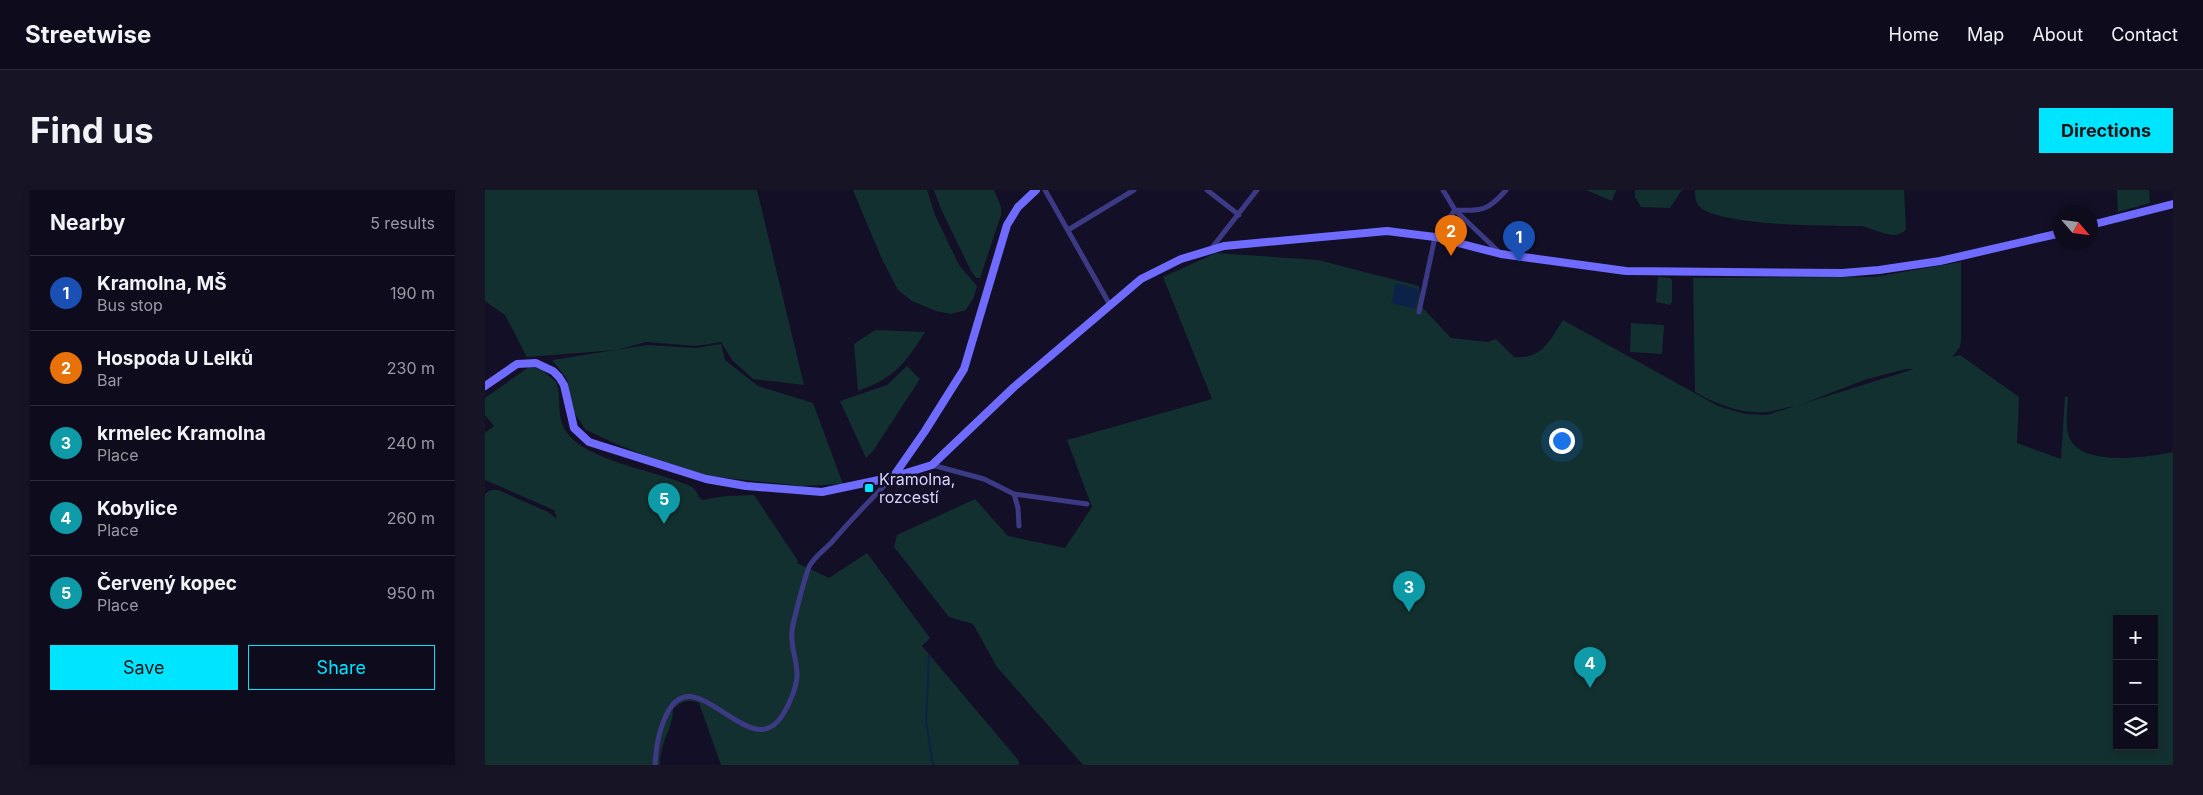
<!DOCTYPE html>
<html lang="en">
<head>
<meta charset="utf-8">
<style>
  :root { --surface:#0e0b1c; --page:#171425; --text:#f1f3f6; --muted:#9b9ba3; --line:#2e2b3b; --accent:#00e5ff }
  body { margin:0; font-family:Inter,sans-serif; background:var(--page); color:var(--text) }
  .controls { position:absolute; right:15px; bottom:15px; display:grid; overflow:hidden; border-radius:0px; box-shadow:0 2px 8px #0003 }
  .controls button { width:45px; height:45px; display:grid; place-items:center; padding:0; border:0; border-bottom:1px solid var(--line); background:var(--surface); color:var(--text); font:25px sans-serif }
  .compass { position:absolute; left:1568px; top:15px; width:45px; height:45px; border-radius:50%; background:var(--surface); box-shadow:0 2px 8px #0003; rotate:118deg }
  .you { position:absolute; left:1076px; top:250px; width:18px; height:18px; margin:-12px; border:4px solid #fff; border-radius:50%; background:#1a73e8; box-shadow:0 0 0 8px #1a73e833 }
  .badge { display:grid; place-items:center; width:32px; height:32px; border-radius:50%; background:var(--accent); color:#fff; font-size:16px; font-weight:700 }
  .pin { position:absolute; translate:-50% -41px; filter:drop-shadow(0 1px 2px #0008) }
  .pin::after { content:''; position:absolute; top:26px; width:18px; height:15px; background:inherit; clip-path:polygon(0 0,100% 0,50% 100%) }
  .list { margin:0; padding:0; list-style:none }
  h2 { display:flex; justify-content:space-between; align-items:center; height:65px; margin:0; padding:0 20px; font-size:21px }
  h2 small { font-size:16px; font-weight:400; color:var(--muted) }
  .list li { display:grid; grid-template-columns:32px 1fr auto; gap:15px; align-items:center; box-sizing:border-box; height:75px; padding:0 20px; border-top:1px solid var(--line) }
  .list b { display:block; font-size:19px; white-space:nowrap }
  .list p { margin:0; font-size:16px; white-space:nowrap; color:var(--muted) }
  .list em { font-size:16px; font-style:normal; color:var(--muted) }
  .actions { display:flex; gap:10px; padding:15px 20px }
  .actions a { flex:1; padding:11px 0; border:1px solid var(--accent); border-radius:0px; text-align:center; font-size:18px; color:var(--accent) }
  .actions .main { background:var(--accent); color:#111 }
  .icon { flex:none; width:28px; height:28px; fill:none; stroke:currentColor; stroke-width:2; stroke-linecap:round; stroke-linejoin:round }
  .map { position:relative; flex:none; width:1688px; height:575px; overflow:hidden; border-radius:0px }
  header { display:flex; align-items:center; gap:30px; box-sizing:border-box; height:70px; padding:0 25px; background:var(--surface); border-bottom:1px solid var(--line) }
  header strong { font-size:24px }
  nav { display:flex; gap:28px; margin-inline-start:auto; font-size:18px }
  .intro { display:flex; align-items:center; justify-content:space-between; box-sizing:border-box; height:120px; padding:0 30px }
  h1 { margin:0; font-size:35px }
  .button { padding:12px 22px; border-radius:0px; background:var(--accent); color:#111; font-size:18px; font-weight:700 }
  main { display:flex; gap:30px; padding:0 30px }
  aside { flex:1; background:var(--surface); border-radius:0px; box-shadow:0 2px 8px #0003 }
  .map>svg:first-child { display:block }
</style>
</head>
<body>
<header>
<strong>Streetwise</strong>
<nav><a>Home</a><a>Map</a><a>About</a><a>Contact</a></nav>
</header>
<div class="intro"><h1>Find us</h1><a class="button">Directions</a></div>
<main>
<aside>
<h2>Nearby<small>5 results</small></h2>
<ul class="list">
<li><span class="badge" style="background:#1a4fb4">1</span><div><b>Kramolna, MŠ</b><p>Bus stop</p></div><em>190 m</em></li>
<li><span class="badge" style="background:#e8710a">2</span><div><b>Hospoda U Lelků</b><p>Bar</p></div><em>230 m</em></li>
<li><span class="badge" style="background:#0f9aa8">3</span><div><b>krmelec Kramolna</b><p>Place</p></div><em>240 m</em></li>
<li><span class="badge" style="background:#0f9aa8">4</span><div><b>Kobylice</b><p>Place</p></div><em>260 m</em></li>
<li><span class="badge" style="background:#0f9aa8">5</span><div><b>Červený kopec</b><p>Place</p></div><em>950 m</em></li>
</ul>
<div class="actions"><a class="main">Save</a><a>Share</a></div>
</aside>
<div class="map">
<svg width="1688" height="575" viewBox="0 0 1688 575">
  <rect width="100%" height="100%" fill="#130f26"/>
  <path fill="#12302f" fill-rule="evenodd" d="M0 0H272L319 195 268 189 247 170 236 152 211 156 161 152 131 160 42 167 20 125 0 111Z
    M368 0H442L450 25 474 75 492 96 489 107 481 120 466 124 451 121 427 111 413 100 396 67Z
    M449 0H509L516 17V25L495 88H491L486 81 456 19Z
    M1101 0H1131L1127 11Z
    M1150 0H1197L1185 18 1156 17 1150 7Z
    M1210 0H1419L1421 39C1411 53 1390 38 1376 36 1343 36 1240 36 1216 18 1210 13 1210 6 1210 0Z
    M1632 0H1664L1665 13 1633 22Z
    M731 63 833 70 934 96 937 117 966 148 1003 152 1011 149 1029 167C1058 169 1064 151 1078 130L1233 216 1260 224 1282 225 1310 216C1301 217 1292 221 1282 222 1256 224 1233 215 1210 202L1208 88 1389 87 1476 72V149L1475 157 1467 167 1475 165 1534 207 1532 253 1576 269 1580 206 1583 207C1583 220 1579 238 1585 249 1599 277 1664 267 1688 262V575H598L512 477 488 434 464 427 409 357 412 345 490 309 523 346 580 358 607 317 582 250 727 209 678 87ZM1421 179H1429L1317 214 1382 189ZM1632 429H1669V556H1632Z
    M1173 87 1185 88 1187 90V112L1185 115 1171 112Z
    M1146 133 1179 135 1177 164 1145 162Z
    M390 140 440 142C420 174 409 188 373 201L369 154Z
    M236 154 240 170 273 196 328 213 358 294 317 296 224 286 174 271 129 253 101 240 88 221 82 189 67 170 162 155 210 158Z
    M422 176 435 189 388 261 381 268 355 211 402 195Z
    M44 177 56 179 71 192C77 207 71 225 80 240 99 271 173 281 205 296 212 299 212 306 217 310L241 306 269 305 313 371 312 373 344 388 382 363 445 448 437 456 534 571V575H236L214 513C203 509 197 511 188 519 188 539 174 554 175 575H0V304L6 300H13L63 322 72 329 69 320 0 290V243L9 236 0 225V208Z"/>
  <path fill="#0c2248" d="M911 93 935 100 930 119 906 113Z"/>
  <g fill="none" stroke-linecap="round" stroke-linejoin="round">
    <path stroke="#0c2248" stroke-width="2" d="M444 466 441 531 448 575"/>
    <path stroke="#3d3a85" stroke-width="5" d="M560 0 625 115
      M722 0 754 25
      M958 0 970 20 1014 62
      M583 40 649 0
      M726 59 772 0
      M934 122 950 47 970 20C997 21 1003 21 1021 0
      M447 275 499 289 529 304 602 314
      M529 304 533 318 534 336
      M170 575C171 556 174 537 184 520 213 471 265 575 297 526 304 515 311 499 312 487 313 472 305 456 307 441 308 432 321 382 325 375 330 367 339 360 346 353 365 331 385 310 406 289"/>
    <path stroke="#6f6bff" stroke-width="8" d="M1606 35 1688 14
      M0 196 32 174 51 173 68 181 74 187 79 195 89 238 104 252 221 289 261 296 337 302 408 287 447 275 529 197 656 89 696 69 739 56 902 41 950 47 1016 64 1141 81 1357 83 1394 80 1455 71 1576 43
      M408 287 440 241 479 179 522 35 533 17 551 0"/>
  </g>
  <rect fill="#00e5ff" stroke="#130f26" stroke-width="2" x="379" y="293" width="10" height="10" rx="2.5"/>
  <g text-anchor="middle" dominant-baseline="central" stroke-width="5" stroke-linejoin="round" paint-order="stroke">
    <g font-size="16" fill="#d9d4ff" stroke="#130f26" text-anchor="start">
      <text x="394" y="289">Kramolna,<tspan x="394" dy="18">rozcestí</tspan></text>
    </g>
  </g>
</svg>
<div class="controls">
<button>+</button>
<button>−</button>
<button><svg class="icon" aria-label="layers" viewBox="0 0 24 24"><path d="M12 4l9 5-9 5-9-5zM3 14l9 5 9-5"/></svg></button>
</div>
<svg class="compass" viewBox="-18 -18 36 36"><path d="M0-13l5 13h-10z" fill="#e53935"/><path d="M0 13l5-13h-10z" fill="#9b9ba3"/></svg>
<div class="you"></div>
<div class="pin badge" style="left:1034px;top:72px;background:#1a4fb4">1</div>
<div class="pin badge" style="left:966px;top:66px;background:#e8710a">2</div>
<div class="pin badge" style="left:924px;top:422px;background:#0f9aa8">3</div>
<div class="pin badge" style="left:1105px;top:498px;background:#0f9aa8">4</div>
<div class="pin badge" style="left:179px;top:334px;background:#0f9aa8">5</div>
</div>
</main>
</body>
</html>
